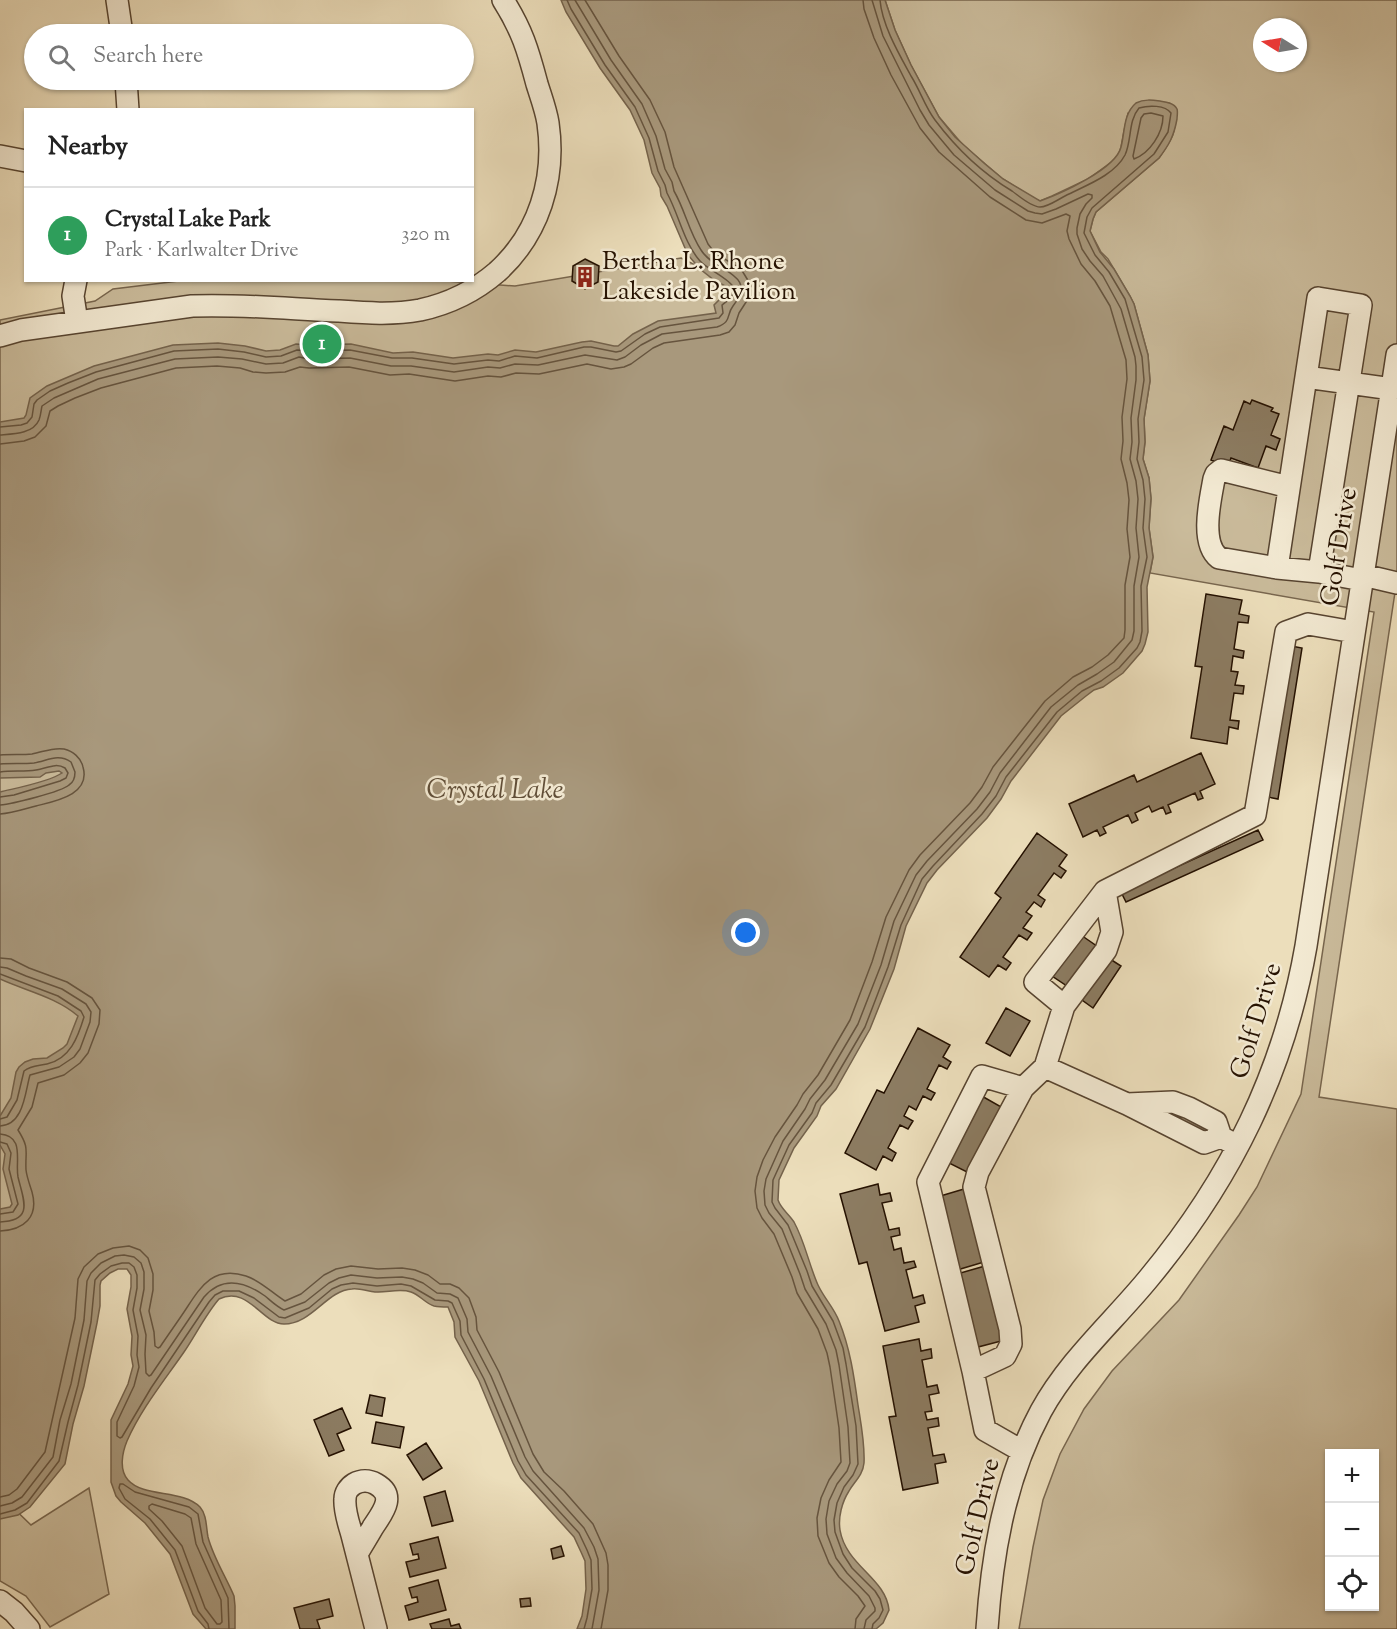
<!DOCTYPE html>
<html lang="en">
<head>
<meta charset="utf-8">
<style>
  :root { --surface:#fff; --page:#f6f6f6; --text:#222; --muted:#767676; --line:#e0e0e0; --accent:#0b8043 }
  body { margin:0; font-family:"Sorts Mill Goudy",serif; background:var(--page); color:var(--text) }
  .controls { position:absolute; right:18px; bottom:18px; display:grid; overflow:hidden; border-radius:0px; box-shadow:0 2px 4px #0004 }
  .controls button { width:54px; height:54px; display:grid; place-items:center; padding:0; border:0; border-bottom:2px solid var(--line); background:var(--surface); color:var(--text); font:30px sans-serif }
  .compass { position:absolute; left:1253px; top:18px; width:54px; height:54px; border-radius:50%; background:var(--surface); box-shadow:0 2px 4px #0004; rotate:281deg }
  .you { position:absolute; left:746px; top:933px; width:21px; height:21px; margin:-15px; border:4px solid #fff; border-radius:50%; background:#1a73e8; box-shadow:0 0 0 9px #1a73e833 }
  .badge { display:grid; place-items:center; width:39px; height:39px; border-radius:50%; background:var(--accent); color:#fff; font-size:20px; font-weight:700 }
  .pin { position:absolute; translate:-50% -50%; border:3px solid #fff; box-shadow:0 2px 6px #0006 }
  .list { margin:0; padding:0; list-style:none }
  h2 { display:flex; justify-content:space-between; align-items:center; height:78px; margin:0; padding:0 24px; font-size:26px }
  h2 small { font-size:20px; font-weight:400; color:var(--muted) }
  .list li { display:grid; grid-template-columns:39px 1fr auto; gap:18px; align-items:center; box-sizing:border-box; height:96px; padding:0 24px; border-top:2px solid var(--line) }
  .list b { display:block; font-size:22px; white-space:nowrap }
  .list p { margin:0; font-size:20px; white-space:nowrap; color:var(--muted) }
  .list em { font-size:20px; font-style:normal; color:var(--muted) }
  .icon { flex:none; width:33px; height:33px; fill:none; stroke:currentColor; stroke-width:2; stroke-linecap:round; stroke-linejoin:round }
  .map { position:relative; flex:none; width:1397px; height:1629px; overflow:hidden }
  .search { position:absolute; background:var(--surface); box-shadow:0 2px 4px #0004; left:24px; top:24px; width:450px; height:66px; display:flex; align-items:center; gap:15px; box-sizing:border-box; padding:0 21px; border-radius:33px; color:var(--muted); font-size:22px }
  .panel { position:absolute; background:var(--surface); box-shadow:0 2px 4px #0004; left:24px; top:108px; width:450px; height:174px; border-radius:0px }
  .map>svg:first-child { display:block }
</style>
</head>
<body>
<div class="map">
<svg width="1397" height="1629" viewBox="0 0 1397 1629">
  <rect width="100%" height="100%" fill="#ecdebb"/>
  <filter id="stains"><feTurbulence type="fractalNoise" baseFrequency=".00333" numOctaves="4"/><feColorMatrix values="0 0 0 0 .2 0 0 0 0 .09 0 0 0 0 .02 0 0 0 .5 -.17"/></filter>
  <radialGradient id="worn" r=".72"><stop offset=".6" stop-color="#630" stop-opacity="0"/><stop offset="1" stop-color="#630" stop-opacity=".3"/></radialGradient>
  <path fill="#cabb9b" stroke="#78664e" stroke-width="1.5" fill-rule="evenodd" d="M885 0H1397V579L1319 1097 1397 1109V1629H1019L1033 1547 1043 1500 1060 1454 1084 1409 1112 1371 1179 1300 1239 1215 1257 1187 1301 1094 1374 612 1150 573 1153 557 1149 528 1151 499 1149 478 1143 459 1145 442 1144 419 1150 381 1148 355 1134 304 1130 296 1108 259 1101 252 1090 231 1093 219 1096 212 1159 158C1173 138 1175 134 1177 110L1169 103 1128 113 1124 131 1121 147 1119 154 1113 161 1088 179 1052 196 1040 201 1035 199 1003 179 963 145 939 117 911 65 895 30ZM1262 27H1298V63H1262ZM1330 1454H1374V1606H1330Z
    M681 258 744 289 725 321 598 356 0 437V320L95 301 113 289 187 280H433L515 286Z
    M0 758 82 759 113 999 0 1290Z
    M89 1488 109 1594 50 1627 26 1596 0 1581V1495L31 1525Z"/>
  <path fill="#a8987c" stroke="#74624b" stroke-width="1.5" d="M561 0H885L895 30 911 65 939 117 955 137 985 164 1003 179 1040 201C1060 194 1116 169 1121 147 1125 132 1123 114 1136 103 1144 99 1152 100 1160 101 1166 102 1174 103 1177 109 1178 112 1177 116 1177 119 1174 136 1169 145 1159 158L1096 212 1093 219 1090 231 1100 252 1114 269 1130 296 1134 304 1148 355 1150 381 1144 419 1145 442 1143 459 1149 478 1151 498 1149 528 1153 557 1147 587 1148 632 1145 644 1142 651 1123 673 1103 687 1094 690 1086 696 1061 716 1011 781 1001 799 987 818 937 870 927 883 906 926 894 969 870 1029 836 1089 821 1106 817 1116 794 1148 779 1180 778 1200C781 1209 789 1214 794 1222 805 1242 809 1265 818 1285 824 1298 834 1308 839 1321 850 1348 854 1376 858 1405 861 1424 865 1444 864 1463 863 1475 854 1482 849 1491 842 1502 838 1517 840 1530 846 1566 886 1578 889 1610L883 1623 876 1629H577L582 1616 586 1589 585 1561 581 1552 574 1537 521 1478 513 1463 479 1381 455 1337 454 1322 448 1307C444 1307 439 1307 434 1306 426 1304 420 1295 411 1292 399 1288 387 1293 375 1292 367 1291 359 1288 352 1289 327 1290 312 1324 284 1324 262 1324 248 1285 219 1299 206 1314 195 1336 184 1352 164 1381 141 1409 127 1441 122 1453 119 1470 128 1480 144 1498 182 1489 200 1507 207 1515 206 1527 208 1537 213 1557 226 1577 234 1596L235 1606V1629H206L193 1614 170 1554 145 1523 121 1502 116 1496 111 1482V1420L128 1384 133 1366 131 1355 132 1336 127 1309 131 1287V1275L127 1269H118L110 1273 101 1281 100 1285V1306L97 1323 84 1386 73 1424 65 1464 30 1507 18 1515 0 1519V1209L10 1207 12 1204 3 1169 5 1154 0 1145V1116L11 1098 16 1072 19 1067 25 1062 33 1059 47 1058 63 1048 67 1044 78 1016C56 997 26 991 0 979V792C16 788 49 782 62 773L59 771 46 773 40 777 0 778V422L24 418 26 415 30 398 47 386 94 366 173 345 218 343 245 346 266 351 280 350 296 344 309 345 351 344 393 353 413 352 453 358 488 354 498 355 515 350 536 352 582 342 591 341 614 346H618L633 334 658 321 716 313 714 305 727 292V287L714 280 700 269 688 255 667 206 661 196 660 188 652 173 644 140 630 110 600 68 566 12Z"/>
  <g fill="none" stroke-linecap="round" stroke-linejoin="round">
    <path stroke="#66543e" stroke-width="1.5" d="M1151 113 1163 116C1163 133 1150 153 1134 159L1133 156 1141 118 1144 114Z
      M0 427 21 425 27 423 32 417 34 404 37 400 50 391 68 383 96 372 174 351 218 349 244 352 266 357 281 356 297 350 309 351 350 350 392 358H412L454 364 488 360 499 361 515 356 537 358 584 347H591L616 352 621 351 645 334 660 327 719 318 723 313 722 305C727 301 736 295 733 287 731 280 707 269 700 261 684 243 679 215 667 193L665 185 658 171 649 138 635 107 605 65 571 9 567 0
      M0 435C13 434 33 434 39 420 41 415 41 410 42 406L54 398 98 379 175 359 218 357 242 359 266 364 283 363 299 357 309 359 350 358 391 366H411L454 372 488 367 500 368 515 364 538 365 585 355 617 360 625 357 641 345 662 334 717 327C732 322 726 315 733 306 759 273 715 273 701 250 689 232 685 210 674 191L672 182 665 169 656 136 642 104 611 60 575 0
      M0 444 24 441 35 437 46 426 50 411 58 406 75 398 101 388 176 368 217 366 240 368 253 372 266 373 285 372 300 367 309 368 349 367 390 375 409 374 455 381 488 376 501 377 516 373 539 374 587 364 611 369 624 367 631 364 653 348 664 343 720 335 729 332 735 325 739 313 748 299 750 290 749 282 741 269 715 253 708 244 674 167 665 132 650 100 619 56 585 0
      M0 755C11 754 22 755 32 754 43 752 53 747 64 749 73 751 81 758 83 767 91 795 55 801 36 806 24 809 13 813 0 814
      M0 764C11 763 23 764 34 763 47 761 58 753 71 762L75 772C75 778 74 782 69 785 61 792 12 804 0 805
      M0 772C12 770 24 772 36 770 46 769 55 762 65 768L68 773 66 778 60 781 14 795 0 797
      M0 958 11 959 29 968 67 982 92 998 100 1010 99 1024 88 1053 80 1063 64 1075 38 1083 32 1107 18 1130C30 1149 25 1150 26 1170 27 1178 30 1185 32 1192 39 1217 24 1230 0 1231
      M0 967 7 968 26 976 62 989 86 1004 91 1012 90 1022 80 1049 74 1057 59 1067 30 1075C25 1092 24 1125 0 1126
      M0 974 58 996 81 1011 84 1017C78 1037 70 1059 47 1064 38 1066 31 1065 24 1071L17 1100 7 1117 0 1119
      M0 1134C25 1136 15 1161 18 1177 23 1199 35 1221 0 1222
      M0 1142 7 1144 11 1153 9 1169 18 1204 13 1212 0 1214
      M0 1497 9 1495 17 1489 45 1452 75 1318 78 1279 84 1267 98 1254 113 1248 129 1246 140 1250 148 1258 153 1274V1290L149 1311 154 1332 155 1346 158 1348 160 1347C168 1335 176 1324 184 1312 200 1288 212 1265 246 1276 261 1281 272 1293 285 1301L301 1294 324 1275 336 1269 351 1266 378 1269 402 1268 415 1270 428 1275 440 1284H450L459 1288 469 1298 476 1317 477 1330 499 1372 533 1454 544 1472 564 1491 593 1524 606 1553 608 1565V1590L601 1629
      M152 1504 185 1514 191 1518 196 1544 221 1600 222 1622 220 1624H217L205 1608 182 1546 162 1521 149 1509V1506Z
      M0 1506 12 1503 22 1497 53 1457 60 1420 71 1384 84 1320 87 1281 91 1273 101 1263 115 1256 124 1255 134 1257 141 1263 144 1272V1289L140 1310 146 1335 145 1354 146 1373 149 1376 151 1375 204 1297C222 1276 244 1281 265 1296 271 1301 277 1307 284 1310L305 1302 329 1283 339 1278 351 1275 377 1278 402 1277 413 1279 423 1283 437 1293 450 1294 458 1298 467 1319 468 1332 491 1376 525 1457 533 1471 584 1528 594 1547 598 1559 599 1590 592 1629
      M0 1514 15 1510 27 1503 59 1461 68 1422 78 1385 91 1322 95 1280 100 1274 111 1266 122 1263H129L134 1267 137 1275V1288L133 1310 138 1336 137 1355 139 1367 134 1386 117 1422V1436L120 1438 122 1437 151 1388 209 1302 215 1295 223 1291H239L254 1298 279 1317 285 1318 309 1308 332 1289 341 1285 353 1283 377 1286 401 1284 411 1286 435 1300 448 1301 452 1303 460 1321 461 1335 484 1379 518 1461 526 1475 579 1533 587 1550 591 1560 592 1589 587 1618 584 1629
      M209 1629 208 1624 198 1611 175 1550 150 1519 125 1499 119 1488 120 1484H123L135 1492 189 1507 198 1514 203 1542 228 1598 229 1629
      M855 1629 856 1619 865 1606 858 1596 839 1577 829 1563 818 1536 817 1518 821 1498 829 1480 841 1462 839 1428 830 1367 827 1353 818 1329 797 1293 792 1277 774 1234 762 1218 757 1208 755 1191 757 1177 763 1160 775 1137 797 1105 803 1094 818 1075 850 1020 872 962 886 917 909 870 920 855 970 803 982 787 993 767 1045 701 1073 677 1092 667 1108 655 1124 638 1125 630V585L1130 557 1127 529 1129 500 1127 483 1121 459 1123 441 1122 417 1127 379 1126 360 1110 306 1095 281 1081 264 1069 239 1067 231 1070 216 1066 214 1042 223 1026 220 990 197 939 152 920 128 891 75 874 38 864 9 863 0
      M864 1629 866 1620 875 1611V1608L869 1596 847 1573 836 1558 827 1534 826 1519 829 1501 837 1484 847 1471 850 1463 848 1427 839 1365 836 1350 826 1324 805 1289 800 1274 782 1229 769 1213 765 1205 764 1191 766 1179 783 1141 805 1109 810 1099 825 1080 858 1024 881 965 894 921 916 875 927 861 977 809 990 792 1000 773 1051 707 1078 685 1097 674 1114 662 1132 640 1134 631V586L1139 557 1136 528 1138 499 1136 481 1130 459 1132 442 1131 418 1136 380V366L1135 357 1121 309 1103 276 1090 261 1082 249 1077 234V228L1080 214 1086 204 1092 198V195L1088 194 1056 209 1042 214 1035 213 1028 211 995 190 954 155 929 125 920 110 883 36 872 0
      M872 1629 873 1624 879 1618 883 1610 880 1599 875 1591 852 1568 843 1554 835 1532 834 1520 837 1503 844 1487 853 1475 858 1464 856 1426 846 1364 843 1348 833 1321 812 1286 807 1271 788 1225 775 1208 772 1202 773 1180 789 1145 812 1113 816 1103 831 1085 865 1027 888 967 901 925 922 879 933 866 982 814 996 796 1006 777 1057 712 1082 691 1101 681 1119 668 1137 648 1140 642 1142 631 1141 586 1147 557 1143 528 1145 499 1143 480 1137 459 1139 442 1138 419 1144 380 1142 357 1125 299 1109 272 1095 255 1084 233 1087 217 1092 208 1154 154 1168 132 1171 113C1165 105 1149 105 1139 108 1128 121 1132 140 1125 155 1114 176 1084 186 1065 196 1057 200 1048 207 1040 207 1031 207 1019 196 1012 191 982 173 956 148 935 120 925 107 920 90 911 76 899 54 882 25 880 0"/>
  </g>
  <path fill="#8c7c62" stroke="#251101" stroke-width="1.5" d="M585 259 599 266 598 282 585 289 572 281 573 266Z
    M1252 400 1273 408 1271 411 1279 414 1271 435 1280 439 1276 450 1266 446 1258 468 1231 458 1228 466 1211 460 1224 426 1233 430 1244 401 1250 404Z
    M1206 594 1242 600 1239 614 1249 616 1248 623 1238 622 1234 649 1244 651 1243 658 1233 656 1231 671 1238 672 1235 685 1244 686 1243 694 1234 693 1230 720 1239 721 1238 729 1229 727 1227 744 1191 738 1202 667 1195 666Z
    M1286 645 1302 648 1278 799 1263 796Z
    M1201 753 1215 784 1200 791 1203 798 1198 800 1195 793 1168 805 1171 812 1166 814 1163 807 1152 812 1149 806 1135 813 1138 820 1132 823 1128 815 1103 827 1106 833 1100 836 1097 830 1083 837 1069 804 1134 775 1137 782Z
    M1258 830 1263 840 1126 902 1121 892Z
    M1037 833 1067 855 1059 866 1066 871 1061 878 1054 873 1038 895 1045 900 1041 907 1034 902 1026 912 1032 916 1023 928 1032 933 1027 940 1019 935 1003 957 1011 963 1006 970 998 965 989 977 960 957 1001 898 995 893Z
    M1078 933 1101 949 1073 990 1049 974Z
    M1110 959 1121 966 1093 1008 1082 1000Z
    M1006 1008 1030 1021 1010 1056 986 1043Z
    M918 1028 950 1045 943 1057 951 1062 947 1069 939 1065 927 1089 935 1093 931 1100 923 1096 916 1110 909 1106 904 1116 913 1121 908 1129 900 1125 888 1148 896 1153 892 1161 883 1156 876 1170 845 1153 877 1090 884 1093Z
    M980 1095 1003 1108 969 1173 945 1161Z
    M878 1184 880 1195 890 1193 892 1201 882 1203 889 1230 899 1228 900 1235 891 1237 894 1250 901 1248 904 1263 914 1261 916 1267 906 1270 913 1298 923 1295 925 1303 915 1306 919 1322 885 1331 867 1262 859 1264 840 1194Z
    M964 1189 984 1262 957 1270 937 1197Z
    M985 1266 1005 1340 978 1347 957 1274Z
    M919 1339 921 1351 931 1349 932 1358 922 1360 927 1387 937 1385 939 1393 929 1395 932 1411 925 1412 927 1420 938 1418 939 1426 928 1428 933 1456 944 1454 946 1462 935 1464 938 1483 903 1490 889 1417 896 1416 883 1346Z
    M370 1395 385 1398 382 1416 366 1413Z
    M342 1408 351 1428 337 1434 344 1450 329 1456 314 1420Z
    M376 1422 404 1427 400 1448 372 1443Z
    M426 1443 442 1468 423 1480 407 1455Z
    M445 1491 453 1521 432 1526 424 1497Z
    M438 1537 446 1568 410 1577 406 1562 419 1559 418 1554 413 1555 410 1544Z
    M561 1546 564 1556 553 1559 551 1549Z
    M438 1580 446 1610 409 1620 405 1606 418 1602 417 1597 412 1598 409 1588Z
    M530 1598 531 1606 521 1607 520 1599Z
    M329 1599 333 1616 317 1620 320 1629H300L294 1608Z
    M449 1619 451 1626 459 1624 461 1629H432L430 1624Z"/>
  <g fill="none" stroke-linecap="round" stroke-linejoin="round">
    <defs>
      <path id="minor" d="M117 0 122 34
        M126 80 128 110
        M0 156 26 161
        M76 280 73 296 77 322
        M0 336 21 330 192 306C241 304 290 309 338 311 366 313 393 315 420 310 448 304 475 291 497 272 539 234 556 179 548 123 546 110 541 97 537 84 528 50 522 30 503 0
        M1306 377 1392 389
        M1289 487 1221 470 1216 474 1214 479C1210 501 1200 543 1219 558L1277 568 1319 572 1362 580
        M1277 568 1318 298 1361 305 1319 572
        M1363 575 1397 583
        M1064 1006 1106 950 1112 932 1105 891
        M1045 1067 1127 1104
        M1221 1137 1204 1143 1127 1104 1173 1102 1189 1108 1216 1122 1221 1137 1238 1146
        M973 1371 1005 1356 1011 1344 1010 1329 974 1187 978 1172 1023 1088
        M1022 1451 985 1430 973 1371 928 1182 982 1076 1023 1088 1045 1067 1064 1006 1035 982 1105 891 1255 815 1286 632 1308 624 1354 632
        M357 1554C362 1545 368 1536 373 1527 382 1513 397 1496 376 1484 369 1480 361 1480 354 1484 349 1487 345 1493 345 1499 344 1511 349 1524 352 1535 360 1567 368 1598 376 1629
        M0 1601 14 1612 29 1629
        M987 1629C992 1554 1005 1478 1041 1411 1069 1360 1113 1322 1149 1278 1231 1179 1284 1072 1306 946L1397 355"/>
    </defs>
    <use href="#minor" stroke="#574430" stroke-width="24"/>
    <use href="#minor" stroke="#f3ead3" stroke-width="21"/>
  </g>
  <defs>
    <symbol id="building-bare" viewBox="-9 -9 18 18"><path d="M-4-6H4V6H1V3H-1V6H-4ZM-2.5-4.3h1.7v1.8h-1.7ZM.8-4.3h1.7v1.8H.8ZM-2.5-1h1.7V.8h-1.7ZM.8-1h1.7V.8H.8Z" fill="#8f2418" stroke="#f3ead3" stroke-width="2.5" paint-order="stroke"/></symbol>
  </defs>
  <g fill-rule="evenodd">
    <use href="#building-bare" x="570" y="262" width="30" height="30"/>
  </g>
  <g text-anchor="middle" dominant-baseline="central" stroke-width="5" stroke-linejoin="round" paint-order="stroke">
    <g font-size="26" fill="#251101" stroke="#f3ead3" text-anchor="start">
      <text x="602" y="262">Bertha L. Rhone<tspan x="602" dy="30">Lakeside Pavilion</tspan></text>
    </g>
    <g font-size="26" fill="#251101" stroke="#f3ead3">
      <text transform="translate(1340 547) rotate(-81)">Golf Drive</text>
      <text transform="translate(1257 1021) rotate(-73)">Golf Drive</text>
      <text transform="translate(979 1517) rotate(-77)">Golf Drive</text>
    </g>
    <g font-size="27" font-style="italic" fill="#604e38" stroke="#f3ead3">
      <text x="495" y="791">Crystal Lake</text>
    </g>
  </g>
  <rect width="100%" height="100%" filter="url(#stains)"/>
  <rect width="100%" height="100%" fill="url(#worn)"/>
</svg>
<div class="controls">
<button>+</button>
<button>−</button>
<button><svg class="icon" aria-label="locate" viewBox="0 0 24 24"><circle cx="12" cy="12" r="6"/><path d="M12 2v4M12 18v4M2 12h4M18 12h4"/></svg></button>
</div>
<svg class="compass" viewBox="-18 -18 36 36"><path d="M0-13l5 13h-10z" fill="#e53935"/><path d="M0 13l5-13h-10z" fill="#767676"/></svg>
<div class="you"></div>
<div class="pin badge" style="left:322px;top:344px;background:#2e9e5b">1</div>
<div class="search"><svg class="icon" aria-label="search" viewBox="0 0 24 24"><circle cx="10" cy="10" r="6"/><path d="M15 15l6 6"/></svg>Search here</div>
<section class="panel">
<h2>Nearby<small></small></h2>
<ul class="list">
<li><span class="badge" style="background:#2e9e5b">1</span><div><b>Crystal Lake Park</b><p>Park · Karlwalter Drive</p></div><em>320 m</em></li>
</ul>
</section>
</div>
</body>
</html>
